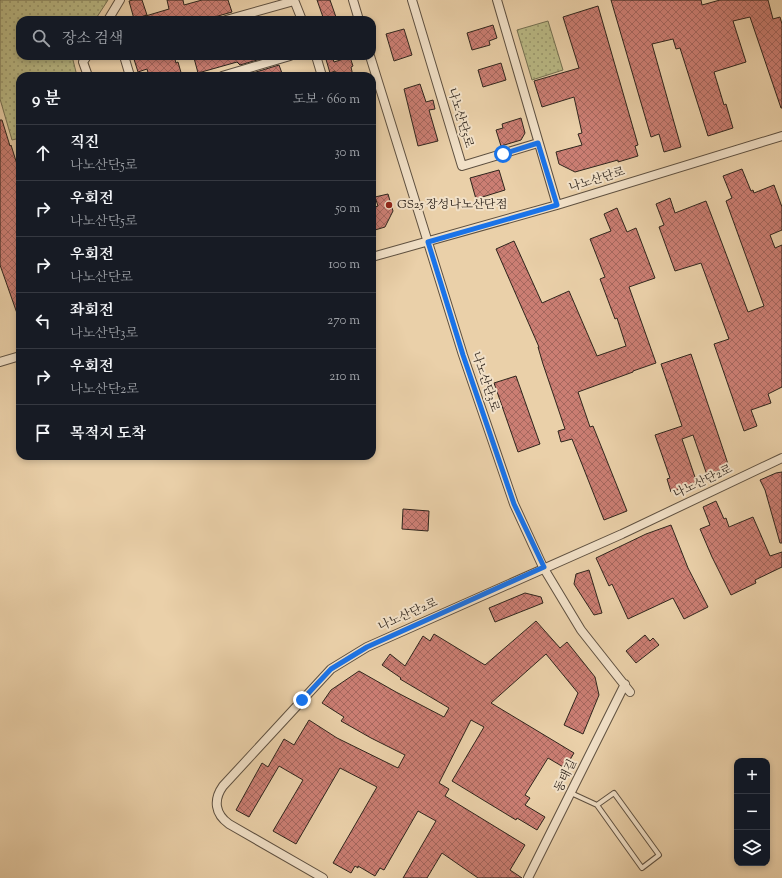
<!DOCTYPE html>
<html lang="ko">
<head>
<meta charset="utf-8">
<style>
  :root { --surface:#171b24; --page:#242831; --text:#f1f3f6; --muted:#9ea1a6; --line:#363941 }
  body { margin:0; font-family:"Sorts Mill Goudy","Noto Serif KR",serif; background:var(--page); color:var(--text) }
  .controls { position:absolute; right:12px; bottom:12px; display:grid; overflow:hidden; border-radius:8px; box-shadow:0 2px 6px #0003 }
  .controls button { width:36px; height:36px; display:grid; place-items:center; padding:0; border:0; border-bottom:1px solid var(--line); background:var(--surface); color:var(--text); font:20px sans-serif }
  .stop { position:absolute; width:12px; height:12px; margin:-9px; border:3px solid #1a73e8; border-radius:50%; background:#fff }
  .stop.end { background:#1a73e8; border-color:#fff; box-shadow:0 1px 4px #0008 }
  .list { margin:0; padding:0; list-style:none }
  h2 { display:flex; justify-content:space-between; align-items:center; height:52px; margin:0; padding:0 16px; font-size:17px }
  h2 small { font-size:13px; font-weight:400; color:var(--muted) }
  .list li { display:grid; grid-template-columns:26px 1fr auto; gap:12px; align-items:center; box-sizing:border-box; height:56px; padding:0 16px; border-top:1px solid var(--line) }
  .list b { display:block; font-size:15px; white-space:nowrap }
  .list p { margin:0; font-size:13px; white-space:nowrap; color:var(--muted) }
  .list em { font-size:13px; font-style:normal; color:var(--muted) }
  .icon { flex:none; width:22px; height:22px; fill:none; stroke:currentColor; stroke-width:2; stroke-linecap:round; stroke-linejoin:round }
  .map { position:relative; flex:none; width:782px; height:878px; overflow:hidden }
  .search { position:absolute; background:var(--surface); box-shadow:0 2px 6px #0003; left:16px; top:16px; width:360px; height:44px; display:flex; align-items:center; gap:10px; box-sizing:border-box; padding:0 14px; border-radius:12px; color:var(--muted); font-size:15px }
  .panel { position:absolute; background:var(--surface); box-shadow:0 2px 6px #0003; left:16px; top:72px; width:360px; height:388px; border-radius:12px }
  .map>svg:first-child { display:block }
</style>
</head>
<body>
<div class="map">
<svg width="782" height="878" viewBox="0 0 782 878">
  <defs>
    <pattern id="green-dots" width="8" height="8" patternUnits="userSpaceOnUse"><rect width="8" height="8" fill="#baba86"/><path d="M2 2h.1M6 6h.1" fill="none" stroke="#98976d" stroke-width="1.8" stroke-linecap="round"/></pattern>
    <pattern id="building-cross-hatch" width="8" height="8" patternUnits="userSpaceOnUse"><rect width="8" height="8" fill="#cb7e73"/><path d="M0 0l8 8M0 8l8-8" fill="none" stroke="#a5675e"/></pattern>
  </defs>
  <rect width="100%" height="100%" fill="#ead0a9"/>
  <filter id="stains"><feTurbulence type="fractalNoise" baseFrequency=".005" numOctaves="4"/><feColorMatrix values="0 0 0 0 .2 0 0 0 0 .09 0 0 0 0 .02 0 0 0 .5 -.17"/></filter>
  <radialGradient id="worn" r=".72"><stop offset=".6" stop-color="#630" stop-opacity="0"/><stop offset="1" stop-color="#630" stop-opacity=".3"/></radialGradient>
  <path fill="url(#green-dots)" stroke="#747052" d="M0 0H108L95 20H20V56H74L73 60 77 76H20V138L12 140 0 99Z
    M548 21 563 70 532 80 517 30Z"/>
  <path fill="url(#building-cross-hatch)" stroke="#2f251d" d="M133 0H142L147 15 134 19 129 1Z
    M167 0H183L184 5 202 0H228L232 12 204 20H178L177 17 165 20H139V18L169 9Z
    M317 0H330L337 20H324Z
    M611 0H701L702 5 720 0H768L773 19 780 17 782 24V108H781L750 17 733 21 746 62 714 72 724 105 726 104 733 128 708 136 680 48 676 49 673 39 652 44 681 147 664 152 659 134 651 137Z
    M598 6 638 145 635 146 638 156 618 162V160L575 172 559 164 556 152 582 145 578 134 582 133 574 97 542 107 534 81 579 68 563 17Z
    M493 25 497 38 489 41 490 45 472 50 467 33Z
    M404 29 412 55 394 61 386 34Z
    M133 56H174L176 63 178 62 182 76H149L147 69 138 72Z
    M200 56H271L240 65 237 62 198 73 194 58Z
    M325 56H332L334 62 350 57 353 66 351 67 353 76H336L335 71 330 73Z
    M501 63 506 80 483 87 478 70Z
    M279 65 283 76H243Z
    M420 84 426 102 433 100 435 109 429 110 438 141 418 146 404 89Z
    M521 118 525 133 521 140 501 146 496 130 503 128 502 124Z
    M0 120H2L10 146 11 145 20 174V319H19L0 265Z
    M742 169 751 191 753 190 754 193 774 185 782 207V230L770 235 775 248 782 245V387L768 394 771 403 751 410 757 426 744 431 714 344 729 339 701 263 675 271 659 227 664 225 656 204 670 198 675 213 706 201 748 312 764 306 726 201 732 198 723 176Z
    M499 170 505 190 476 199 470 178Z
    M388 194 393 211 385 227 375 230 372 219V208L378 206 375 197Z
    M617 208 627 232 636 228 655 278 629 287 656 363 633 371V372L578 392 590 427 593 426 627 511 604 520 572 439 561 442 558 431 565 429 543 364 538 347H539L496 249 514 241 542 303 569 291 597 356 626 346 617 318 615 319 600 279 605 277 590 239 611 231 604 214Z
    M691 354 729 467 707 475 693 435 682 439 697 483 671 492 667 479 670 478 655 435 682 426 661 364Z
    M516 376 540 444 518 452 494 383Z
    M782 472V543H780L765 490 760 480 776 473Z
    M716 501 724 519 726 518 729 527 753 517 770 556 782 552V567L755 580 756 583 731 595 712 557 700 529 710 525 703 507Z
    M403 509 429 511 428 531 402 529Z
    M671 525 688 568 708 607 684 619 673 598 628 619 612 584 609 586 596 558 646 534Z
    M589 570 602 613 594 615 574 584 576 574Z
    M525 593 541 597 543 603 495 622 489 608Z
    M536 621 560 648 567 642 595 677 599 695 583 734 564 725 578 693 546 654 491 703 574 753 565 768 548 758 525 795 530 798 525 805 545 817 537 830 517 818 516 820 452 781 484 727 471 720 439 783 449 789 445 796 525 845 510 870 522 878H478L442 853 427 878H403L436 821 418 811 384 870 380 868 375 876 358 866V868L355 866 351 873 333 863 377 787 340 768 296 844 273 831 303 780 279 766 249 817 236 810 262 763 268 767 284 739 294 745 309 720 337 738 398 768 405 755 371 738 341 721 344 717 322 703 331 690 359 671 396 692 444 717 449 708 400 679 401 678 382 665 390 654 405 666 423 636 430 641 434 634 485 665Z
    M645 635 650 641 653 638 659 645 636 663 626 651Z"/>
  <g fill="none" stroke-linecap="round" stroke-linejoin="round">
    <defs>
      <path id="service" d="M571 793 597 805 642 868 659 855 614 793 597 805"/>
      <path id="minor" d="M294 0 302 20
        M353 0 359 20
        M412 0 462 166 538 143
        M497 0 557 205
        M108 20 120 0
        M226 20 294 1
        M87 56 83 62 88 76
        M124 56 130 76
        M316 56 322 76
        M370 56 463 355 514 504 543 567 581 630 630 692
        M222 76 290 56
        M372 257 557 205 782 136
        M0 362 20 356
        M323 878 229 824C215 814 213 800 223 786L331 669 367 647 622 534 782 458
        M528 878 625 684"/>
    </defs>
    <use href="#service" stroke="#5e5040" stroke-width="6"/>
    <use href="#minor" stroke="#5e5040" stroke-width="10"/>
    <use href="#service" stroke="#f1e0c7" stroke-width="4"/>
    <use href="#minor" stroke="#f1e0c7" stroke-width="8"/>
  </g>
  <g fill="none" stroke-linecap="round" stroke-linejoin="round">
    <path stroke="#1a73e8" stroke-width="5" d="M302 700 331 669 367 647 544 567 514 504 463 355 428 242 557 205 538 143 503 154"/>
  </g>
  <circle fill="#8f2418" stroke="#f1e0c7" stroke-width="1.5" cx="389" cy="205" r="4"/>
  <g text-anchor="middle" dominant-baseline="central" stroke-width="4" stroke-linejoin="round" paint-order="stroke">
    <g font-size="12" fill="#2f251d" stroke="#f1e0c7">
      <text transform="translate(460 118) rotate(73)">나노산단5로</text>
      <text transform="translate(597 180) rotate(-17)">나노산단로</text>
      <text transform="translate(485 382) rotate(71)">나노산단3로</text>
      <text transform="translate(703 482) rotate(-25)">나노산단2로</text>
      <text transform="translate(408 615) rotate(-24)">나노산단2로</text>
      <text transform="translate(566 776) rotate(-64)">동태길</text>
    </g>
    <g font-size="12" fill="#2f251d" stroke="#f1e0c7" text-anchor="start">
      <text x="397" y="205">GS25 장성나노산단점</text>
    </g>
  </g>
  <rect width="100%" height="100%" filter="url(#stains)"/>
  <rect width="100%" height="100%" fill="url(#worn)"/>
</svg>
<div class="controls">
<button>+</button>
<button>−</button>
<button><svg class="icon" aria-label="layers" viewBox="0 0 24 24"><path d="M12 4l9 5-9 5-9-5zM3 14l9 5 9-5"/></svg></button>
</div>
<div class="stop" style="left:503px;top:154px"></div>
<div class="stop end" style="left:302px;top:700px"></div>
<div class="search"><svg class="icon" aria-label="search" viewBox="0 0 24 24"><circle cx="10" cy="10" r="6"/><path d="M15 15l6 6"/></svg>장소 검색</div>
<section class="panel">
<h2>9 분<small>도보 · 660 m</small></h2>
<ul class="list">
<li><svg class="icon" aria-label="ahead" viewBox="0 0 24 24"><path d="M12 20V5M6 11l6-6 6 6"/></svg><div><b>직진</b><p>나노산단5로</p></div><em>30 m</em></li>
<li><svg class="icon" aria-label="right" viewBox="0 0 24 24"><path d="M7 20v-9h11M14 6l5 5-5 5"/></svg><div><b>우회전</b><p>나노산단5로</p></div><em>50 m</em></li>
<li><svg class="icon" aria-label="right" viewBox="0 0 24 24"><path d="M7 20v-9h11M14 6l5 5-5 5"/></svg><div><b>우회전</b><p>나노산단로</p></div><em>100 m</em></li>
<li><svg class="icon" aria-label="left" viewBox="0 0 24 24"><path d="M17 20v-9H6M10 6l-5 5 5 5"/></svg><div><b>좌회전</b><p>나노산단3로</p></div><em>270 m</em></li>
<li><svg class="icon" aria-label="right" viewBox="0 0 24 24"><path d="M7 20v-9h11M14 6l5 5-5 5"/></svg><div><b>우회전</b><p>나노산단2로</p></div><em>210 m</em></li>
<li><svg class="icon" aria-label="arrive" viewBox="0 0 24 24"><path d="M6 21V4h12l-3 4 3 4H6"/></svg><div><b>목적지 도착</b></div></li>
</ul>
</section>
</div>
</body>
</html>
